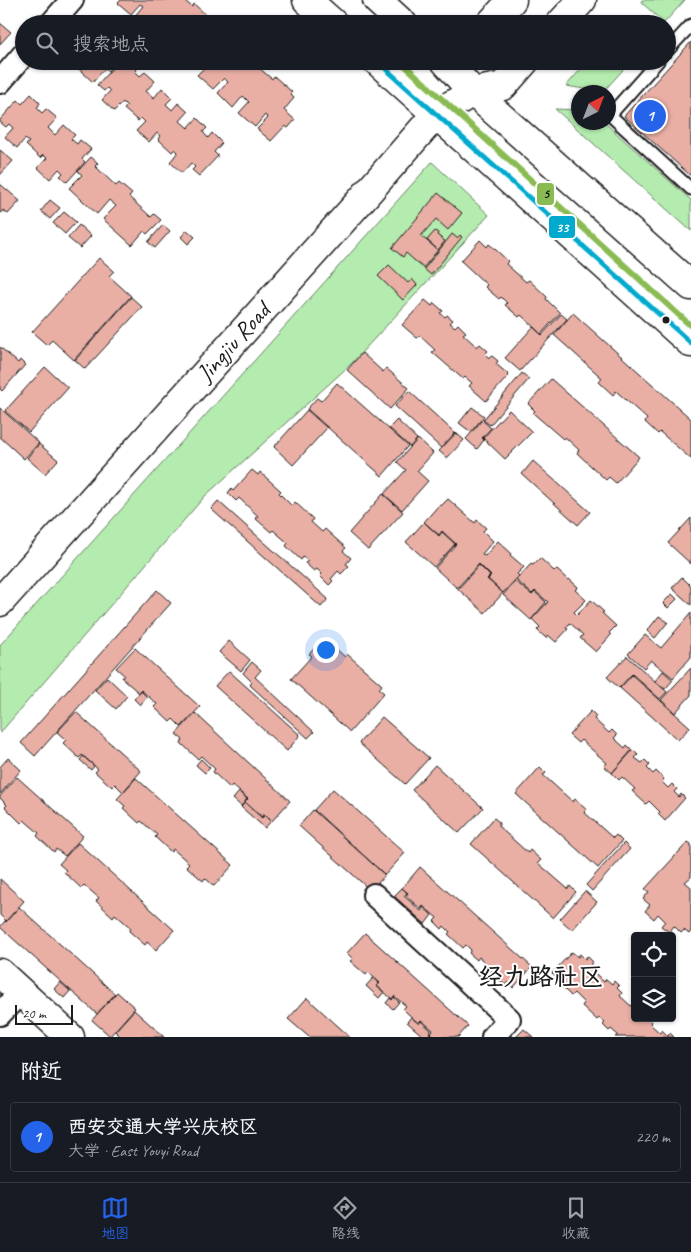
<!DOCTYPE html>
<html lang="zh">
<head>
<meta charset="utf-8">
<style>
  :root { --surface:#171b24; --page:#242831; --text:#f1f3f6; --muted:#9ea1a6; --line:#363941; --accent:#2563eb }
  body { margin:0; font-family:Caveat,"LXGW WenKai TC",sans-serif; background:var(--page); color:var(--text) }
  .controls { position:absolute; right:15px; bottom:15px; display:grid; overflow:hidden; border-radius:5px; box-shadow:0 1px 4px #0004 }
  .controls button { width:45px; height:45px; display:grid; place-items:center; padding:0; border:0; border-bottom:1px solid var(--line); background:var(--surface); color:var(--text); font:25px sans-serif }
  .compass { position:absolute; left:571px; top:85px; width:45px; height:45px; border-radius:50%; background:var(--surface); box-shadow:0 1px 4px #0004; rotate:42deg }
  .scale { position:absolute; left:15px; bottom:12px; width:58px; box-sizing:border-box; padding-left:5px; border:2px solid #1c1c1c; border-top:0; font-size:14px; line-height:18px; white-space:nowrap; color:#1c1c1c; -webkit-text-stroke:4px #fff; paint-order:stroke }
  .you { position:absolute; left:325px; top:649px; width:18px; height:18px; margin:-12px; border:4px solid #fff; border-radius:50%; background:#1a73e8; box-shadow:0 0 0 8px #1a73e833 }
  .badge { display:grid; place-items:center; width:32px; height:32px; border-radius:50%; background:var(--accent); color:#fff; font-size:16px; font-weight:700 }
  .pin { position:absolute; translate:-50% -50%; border:2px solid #fff; box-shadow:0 1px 5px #0006 }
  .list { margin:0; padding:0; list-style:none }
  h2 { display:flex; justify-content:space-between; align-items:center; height:65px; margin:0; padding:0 20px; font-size:21px }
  h2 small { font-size:16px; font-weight:400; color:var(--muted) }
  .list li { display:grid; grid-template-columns:32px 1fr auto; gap:15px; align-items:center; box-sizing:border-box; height:70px; margin:0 10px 10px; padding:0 10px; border:1px solid var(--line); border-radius:5px }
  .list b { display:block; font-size:19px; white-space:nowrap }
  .list p { margin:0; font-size:16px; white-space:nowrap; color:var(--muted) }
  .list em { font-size:16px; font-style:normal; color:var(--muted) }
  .icon { flex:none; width:28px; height:28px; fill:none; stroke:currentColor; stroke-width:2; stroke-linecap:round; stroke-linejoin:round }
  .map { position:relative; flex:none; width:691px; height:1037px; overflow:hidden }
  .search { position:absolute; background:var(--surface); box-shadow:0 1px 4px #0004; left:15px; right:15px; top:15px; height:55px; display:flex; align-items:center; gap:12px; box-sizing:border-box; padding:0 18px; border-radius:28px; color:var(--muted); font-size:19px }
  .sheet { height:145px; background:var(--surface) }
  nav { display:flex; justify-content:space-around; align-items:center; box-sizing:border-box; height:70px; border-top:1px solid var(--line); background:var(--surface); font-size:14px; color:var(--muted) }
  nav a { display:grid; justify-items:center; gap:2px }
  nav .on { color:var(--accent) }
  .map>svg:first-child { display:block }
</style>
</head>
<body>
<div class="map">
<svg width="691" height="1037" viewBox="0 0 691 1037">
  <rect width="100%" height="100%" fill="#fff"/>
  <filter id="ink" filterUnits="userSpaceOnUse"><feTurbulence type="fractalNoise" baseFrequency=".02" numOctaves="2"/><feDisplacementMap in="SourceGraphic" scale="10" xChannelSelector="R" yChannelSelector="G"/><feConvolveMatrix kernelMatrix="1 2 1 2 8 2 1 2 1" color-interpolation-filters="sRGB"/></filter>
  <g filter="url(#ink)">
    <path fill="#b4ebae" stroke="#688465" d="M642 0H685L664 23 641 2Z
      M588 61H631L603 92 566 86Z
      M555 109 578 110V122L605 123 691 200V231Z
      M432 162 489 215 350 365 205 496 0 733V645Z"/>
    <path fill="#e9afa5" stroke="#1c1c1c" d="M121 0H184L192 7 194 4 216 24H162L158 21 155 24H142L134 17 143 6 140 4 131 14 118 3Z
      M0 23 11 32 0 44Z
      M691 42V176L624 116Z
      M70 61H117L108 71 105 68 93 82Z
      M125 61H132L139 67 135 71 140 76 145 72 155 81 146 91 154 98 162 88 172 98 166 104 172 110 178 103 188 112 180 121 188 128 197 118 207 128 203 132 208 138 212 133 222 143 214 152 218 156 199 176 192 170 195 167 191 163 182 173 170 162 178 152 175 149 172 152 158 139 160 136 157 133 149 142 136 131 145 122 141 118 138 121 124 109 127 106 123 102 114 111 102 100 110 91 107 88 104 91 97 85 116 64 120 67Z
      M204 61H258L262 65 259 68 272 79 274 76 292 92 290 94 294 98 284 110 295 120 288 128 285 126 271 141 257 129 268 118 265 115 255 127 239 113 249 102 243 96 233 108 218 93 228 82 224 78 213 89 197 75 206 66 202 63Z
      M31 94 40 103 37 108 42 113 46 109 57 118 48 128 55 135 64 125 75 135 71 139 77 144 80 140 91 149 82 159 85 162 67 182 60 176 63 173 59 169 50 179 38 168 47 158 43 155 40 158 26 145 29 142 25 139 17 148 5 137 13 128 9 124 6 127 0 122V120L18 100 22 104Z
      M0 150 13 161 0 175Z
      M91 157 98 163 95 166 116 186 119 183 132 194 129 197 151 217 154 214 161 220 147 234 144 231 132 245 103 219 116 206 109 200 97 214 69 188 82 175 78 171Z
      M0 184 20 201 8 214 3 210 0 214Z
      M438 193 462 213 448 230 436 219 421 236 438 250 423 268 406 253 403 257 392 248Z
      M50 200 60 208 50 219 41 211Z
      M64 212 76 222 65 234 53 223Z
      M79 225 91 236 80 248 68 238Z
      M163 225 170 231 155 248 148 242Z
      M187 230 195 237 188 244 181 237Z
      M435 231 438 233 437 235 445 241 438 250 427 240Z
      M452 234 457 238 460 235 462 237 431 275 424 269Z
      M480 240 487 247 489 244 496 250 508 261 506 264 526 282 529 280 547 297 546 299 560 313 541 334 521 315 519 317 505 305 507 303 501 297 499 299 485 287 487 285 461 261Z
      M99 258 114 271 109 276 131 296 74 360 52 340 47 345 32 332Z
      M389 265 408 283 412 279 417 285 403 300 378 276Z
      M131 297 142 307 85 369 75 360Z
      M425 300 432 306 434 303 443 311 440 313 445 317 447 315 453 320 450 323 455 327 458 324 466 332 463 334 477 347 480 344 488 351 485 354 489 358 492 356 498 361 496 364 509 375 486 401 469 386 472 383 465 377 463 379 432 352 435 350 420 336 417 338 402 325Z
      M573 313 691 419V459L660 432 658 434 645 422 647 419 616 391 613 395 599 382 602 378 554 335Z
      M561 314 567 319 520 371 505 358 533 327 542 335Z
      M0 347 18 363 20 360 25 365 2 391 0 389Z
      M362 353 383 372 386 368 409 388 390 409 347 370Z
      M45 367 68 388 29 432 5 411Z
      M522 373 529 379 490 425 483 420Z
      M551 379 639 457 616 483 609 477 606 480 577 453 579 450 565 437 563 439 533 413 535 411 528 404Z
      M337 383 408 446 382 476 307 409 317 398 321 401Z
      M409 391 455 433 441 448 395 406Z
      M472 407 484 416 471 432 459 423Z
      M0 408 39 443 24 459 0 437Z
      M307 410 327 428 293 465 274 447Z
      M509 410 532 432 505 459 483 438Z
      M397 420 417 439 410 447 389 428Z
      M482 420 491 428 482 438 484 440 477 449 466 439Z
      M456 433 464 440 447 458 439 451Z
      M418 439 433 453 417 471 428 481 402 510 384 494 406 470 397 462Z
      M39 444 58 460 45 474 27 458Z
      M533 461 590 512 578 525 522 474Z
      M252 470 258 475 260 472 281 491 279 493 292 506 295 502 313 519 311 522 322 532 325 529 346 548 343 551 351 558 346 564 349 566 341 574 338 571 331 579 333 581 329 585 320 576 322 574 317 569 314 571 305 563 308 561 303 557 301 560 286 546 288 543 273 530 271 532 255 518 258 516 239 498 236 501 228 493 231 489 233 491Z
      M383 494 403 512 368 550 349 533Z
      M448 499 475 523 477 520 486 528 483 531 493 541 482 554 485 556 498 541 511 553 510 555 524 567 517 574 519 576 503 593 488 579 491 576 479 564 457 588 435 568 456 544 442 531 439 535 424 522 439 505 441 506Z
      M218 501 328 599 321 607 211 509Z
      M691 518V564L668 543Z
      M424 522 439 536 442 532 455 544 434 567 406 542Z
      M540 558 554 571 556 569 568 580 569 579 578 587 575 590 586 600 574 612 577 615 591 600 604 612 602 613 616 626 609 633 611 635 596 652 580 638 583 635 570 623 566 628 568 629 556 642 548 635 546 638 537 630 540 627 532 619 548 602 535 591 532 594 516 580 531 564 533 565Z
      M479 565 490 576 487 579 503 593 485 613 458 589Z
      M682 577 691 586V605L672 588Z
      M515 581 532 595 535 592 546 602 531 620 503 595Z
      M157 590 171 603 35 756 21 743Z
      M672 594 677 599 668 608 663 603Z
      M691 613V657L673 678 651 660 644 668 628 654 645 635 661 648Z
      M659 616 668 622 655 638 647 631Z
      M324 638 345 657 347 654 382 685 379 689 384 693 350 732 291 679 312 656 309 654Z
      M229 641 250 660 241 671 219 652Z
      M135 648 200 707 181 727 173 719 170 722 154 707 157 704 141 690 139 693 122 678 124 675 116 668Z
      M627 656 667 692 660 699 632 674 619 688 607 677Z
      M252 662 261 670 255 677 314 732 308 738 250 685 252 682 243 673Z
      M691 668V695L675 713 661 700Z
      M229 671 300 735 287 751 215 686Z
      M663 671 673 680 665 689 655 681Z
      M632 675 690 727 678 740 620 688Z
      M107 677 127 696 116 709 95 690Z
      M141 691 147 697 140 705 134 699Z
      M591 711 596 716 594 719 609 733 612 730 617 735 614 738 625 748 627 745 632 750 612 773 604 766 607 763 581 740 578 743 569 735Z
      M76 712 141 771 123 792 115 784 112 787 95 772 98 769 82 755 79 758 63 743 66 740 57 732Z
      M195 713 290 801 272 821 264 814 262 817 245 802 248 799 232 785 230 788 213 772 215 769 201 756 198 759 181 743 183 740 176 734Z
      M382 717 429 758 405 784 359 743Z
      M633 750 638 755 635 758 642 763 645 760 650 765 647 768 653 774 656 771 664 779 662 782 668 788 672 784 677 789 674 792 679 797 681 794 685 798 665 821 658 814 660 812 649 801 646 804 632 791 635 789 622 777 619 780 612 773Z
      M83 756 94 766 91 770 80 760Z
      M8 758 21 770 0 794V767Z
      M201 759 210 768 205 773 196 765Z
      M435 765 483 808 459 833 412 790Z
      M540 767 546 773 543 775 573 802 575 799 587 809 584 812 613 838 616 835 622 841 598 868 516 794Z
      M17 777 83 836 65 856 56 849 54 852 37 836 39 833 24 820 21 823 5 807 7 805 0 798V796Z
      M136 778 233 865 214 886 205 878 203 881 186 866 189 863 173 849 171 852 155 837 157 835 141 821 139 823 123 808 125 806 117 799Z
      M333 789 405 853 385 875 314 810Z
      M239 792 247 799 241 806 233 799Z
      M245 803 262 818 265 815 271 821 265 828 241 807Z
      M313 810 385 875 371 891 299 826Z
      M494 818 500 823 498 826 528 853 530 850 541 860 538 863 568 889 570 886 576 892 553 918 471 844Z
      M688 842 691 844V877L685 882 691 887V931L689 934 684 930 681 933 674 926 669 932 661 926 665 921 658 914 654 919 645 911 650 905 643 899 649 892 645 889Z
      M78 843 174 930 156 950 147 942 145 945 129 931 131 928 115 914 113 917 96 901 99 898 84 885 81 888 64 872 66 870 59 864Z
      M624 843 630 849 592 891 586 885Z
      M420 867 532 967 513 988 508 982 505 985 490 972 492 969 479 957 477 960 469 953 471 950 466 945 463 948 448 934 450 932 444 926 442 929 434 921 437 918 423 906 421 909 406 896 408 893 402 888Z
      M0 879 24 901 6 921 0 915Z
      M402 888 407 893 404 896 412 903 421 911 423 907 432 915 425 924 394 896Z
      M585 891 597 902 572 930 560 919Z
      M19 907 115 994 97 1014 0 927 5 921 6 922Z
      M365 933 468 1026 458 1037H434L430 1033 433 1030 421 1020 418 1023 403 1009 406 1006 394 996 392 999 377 986 380 983 368 972 366 975 350 961 353 959 347 953Z
      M572 952 578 957 580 954 585 959 587 956 593 962 590 964 596 969 593 971 604 982 606 979 612 984 614 981 619 986 617 988 622 993 620 996 631 1006 634 1004 635 1005V1018H649L652 1022 650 1024 660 1033 662 1030 668 1036 670 1033 674 1037H615L618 1035 611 1029 609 1031 603 1025 605 1023 599 1018 597 1020 582 1006 584 1003 574 993 571 996 556 981 558 979 552 973Z
      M373 978 379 983 376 986 384 992 379 998 366 986Z
      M60 982 70 991 64 998 54 989Z
      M117 992 135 1008 110 1036 92 1020Z
      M394 997 399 1002 393 1009 386 1003 390 998 392 1000Z
      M307 998 350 1037H309L288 1019Z
      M134 1010 164 1037H121L115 1031Z
      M411 1017 419 1024 421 1021 431 1030 429 1033 433 1037H424L407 1022Z
      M524 1029 533 1037H516Z"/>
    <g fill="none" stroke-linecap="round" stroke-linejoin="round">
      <defs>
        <path id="service" d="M667 51 691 25
          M658 61 610 115 691 189"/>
        <path id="minor" d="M51 24 72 0
          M0 82 24 54
          M374 895 509 1019 493 1037
          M0 1014 21 992"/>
        <path id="tertiary" d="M0 602 362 199 436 114 473 92
          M0 973 70 1037"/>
        <path id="secondary" d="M307 0 334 24
          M377 0 403 24
          M490 24 512 0
          M560 24 582 0
          M377 61 691 343
          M445 61 473 92 691 286
          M473 92 503 86 525 61"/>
      </defs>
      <use href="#service" stroke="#1c1c1c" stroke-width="15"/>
      <use href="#minor" stroke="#1c1c1c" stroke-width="26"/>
      <use href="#tertiary" stroke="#1c1c1c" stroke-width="31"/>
      <use href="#secondary" stroke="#1c1c1c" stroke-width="31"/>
      <use href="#service" stroke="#fff" stroke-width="11"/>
      <use href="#minor" stroke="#fff" stroke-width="22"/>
      <use href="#tertiary" stroke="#fff" stroke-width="28"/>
      <use href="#secondary" stroke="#fff" stroke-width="28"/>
      <defs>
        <path id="bus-1" d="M377 61 691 343"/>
      </defs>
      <use href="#bus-1" stroke="#fff" stroke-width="9"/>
      <use href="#bus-1" stroke="#00a9ce" stroke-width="5"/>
      <defs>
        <path id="metro-1" d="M400 61 691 326"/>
      </defs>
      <use href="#metro-1" stroke="#fff" stroke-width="10"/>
      <use href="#metro-1" stroke="#8abb52" stroke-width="6"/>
    </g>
  </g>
  <circle fill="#1c1c1c" stroke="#fff" stroke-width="2" cx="666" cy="320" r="4.5"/>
  <g text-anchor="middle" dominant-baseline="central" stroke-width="4" stroke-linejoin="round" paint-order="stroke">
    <g font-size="24" fill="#1c1c1c" stroke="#fff">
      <text transform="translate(233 342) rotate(-48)">Jingjiu Road</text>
    </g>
    <g font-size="25" font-weight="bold" fill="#1c1c1c" stroke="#fff">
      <text x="541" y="977">经九路社区</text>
    </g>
  </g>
  <g stroke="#fff" stroke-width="2">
    <rect x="536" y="182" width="19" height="24" rx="5" fill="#8abb52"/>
    <rect x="548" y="215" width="28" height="24" rx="5" fill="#00a9ce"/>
  </g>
  <g font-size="14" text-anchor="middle" font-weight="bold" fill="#fff">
    <text x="562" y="232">33</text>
  </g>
  <g font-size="14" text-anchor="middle" font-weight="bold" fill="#111">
    <text x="546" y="198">5</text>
  </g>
</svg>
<div class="controls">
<button><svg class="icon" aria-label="locate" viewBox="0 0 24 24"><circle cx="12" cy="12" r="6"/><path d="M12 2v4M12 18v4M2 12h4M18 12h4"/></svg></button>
<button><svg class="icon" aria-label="layers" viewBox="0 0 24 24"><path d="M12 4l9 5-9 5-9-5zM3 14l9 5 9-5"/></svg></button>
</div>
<svg class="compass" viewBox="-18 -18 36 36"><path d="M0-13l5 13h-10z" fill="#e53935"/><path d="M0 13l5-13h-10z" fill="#9ea1a6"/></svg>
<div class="scale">20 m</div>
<div class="you"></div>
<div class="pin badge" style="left:650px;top:116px">1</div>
<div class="search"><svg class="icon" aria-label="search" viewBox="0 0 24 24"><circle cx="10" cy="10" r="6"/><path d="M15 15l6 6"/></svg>搜索地点</div>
</div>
<section class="sheet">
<h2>附近<small></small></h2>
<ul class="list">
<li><span class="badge">1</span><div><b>西安交通大学兴庆校区</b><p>大学 · East Youyi Road</p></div><em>220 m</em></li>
</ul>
</section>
<nav>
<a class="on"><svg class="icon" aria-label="map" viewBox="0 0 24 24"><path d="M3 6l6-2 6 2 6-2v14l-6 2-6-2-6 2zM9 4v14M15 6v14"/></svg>地图</a>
<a><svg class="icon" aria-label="directions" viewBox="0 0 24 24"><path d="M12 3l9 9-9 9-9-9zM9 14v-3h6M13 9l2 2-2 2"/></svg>路线</a>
<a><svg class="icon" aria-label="saved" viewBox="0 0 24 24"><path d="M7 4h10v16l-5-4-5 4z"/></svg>收藏</a>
</nav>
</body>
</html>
